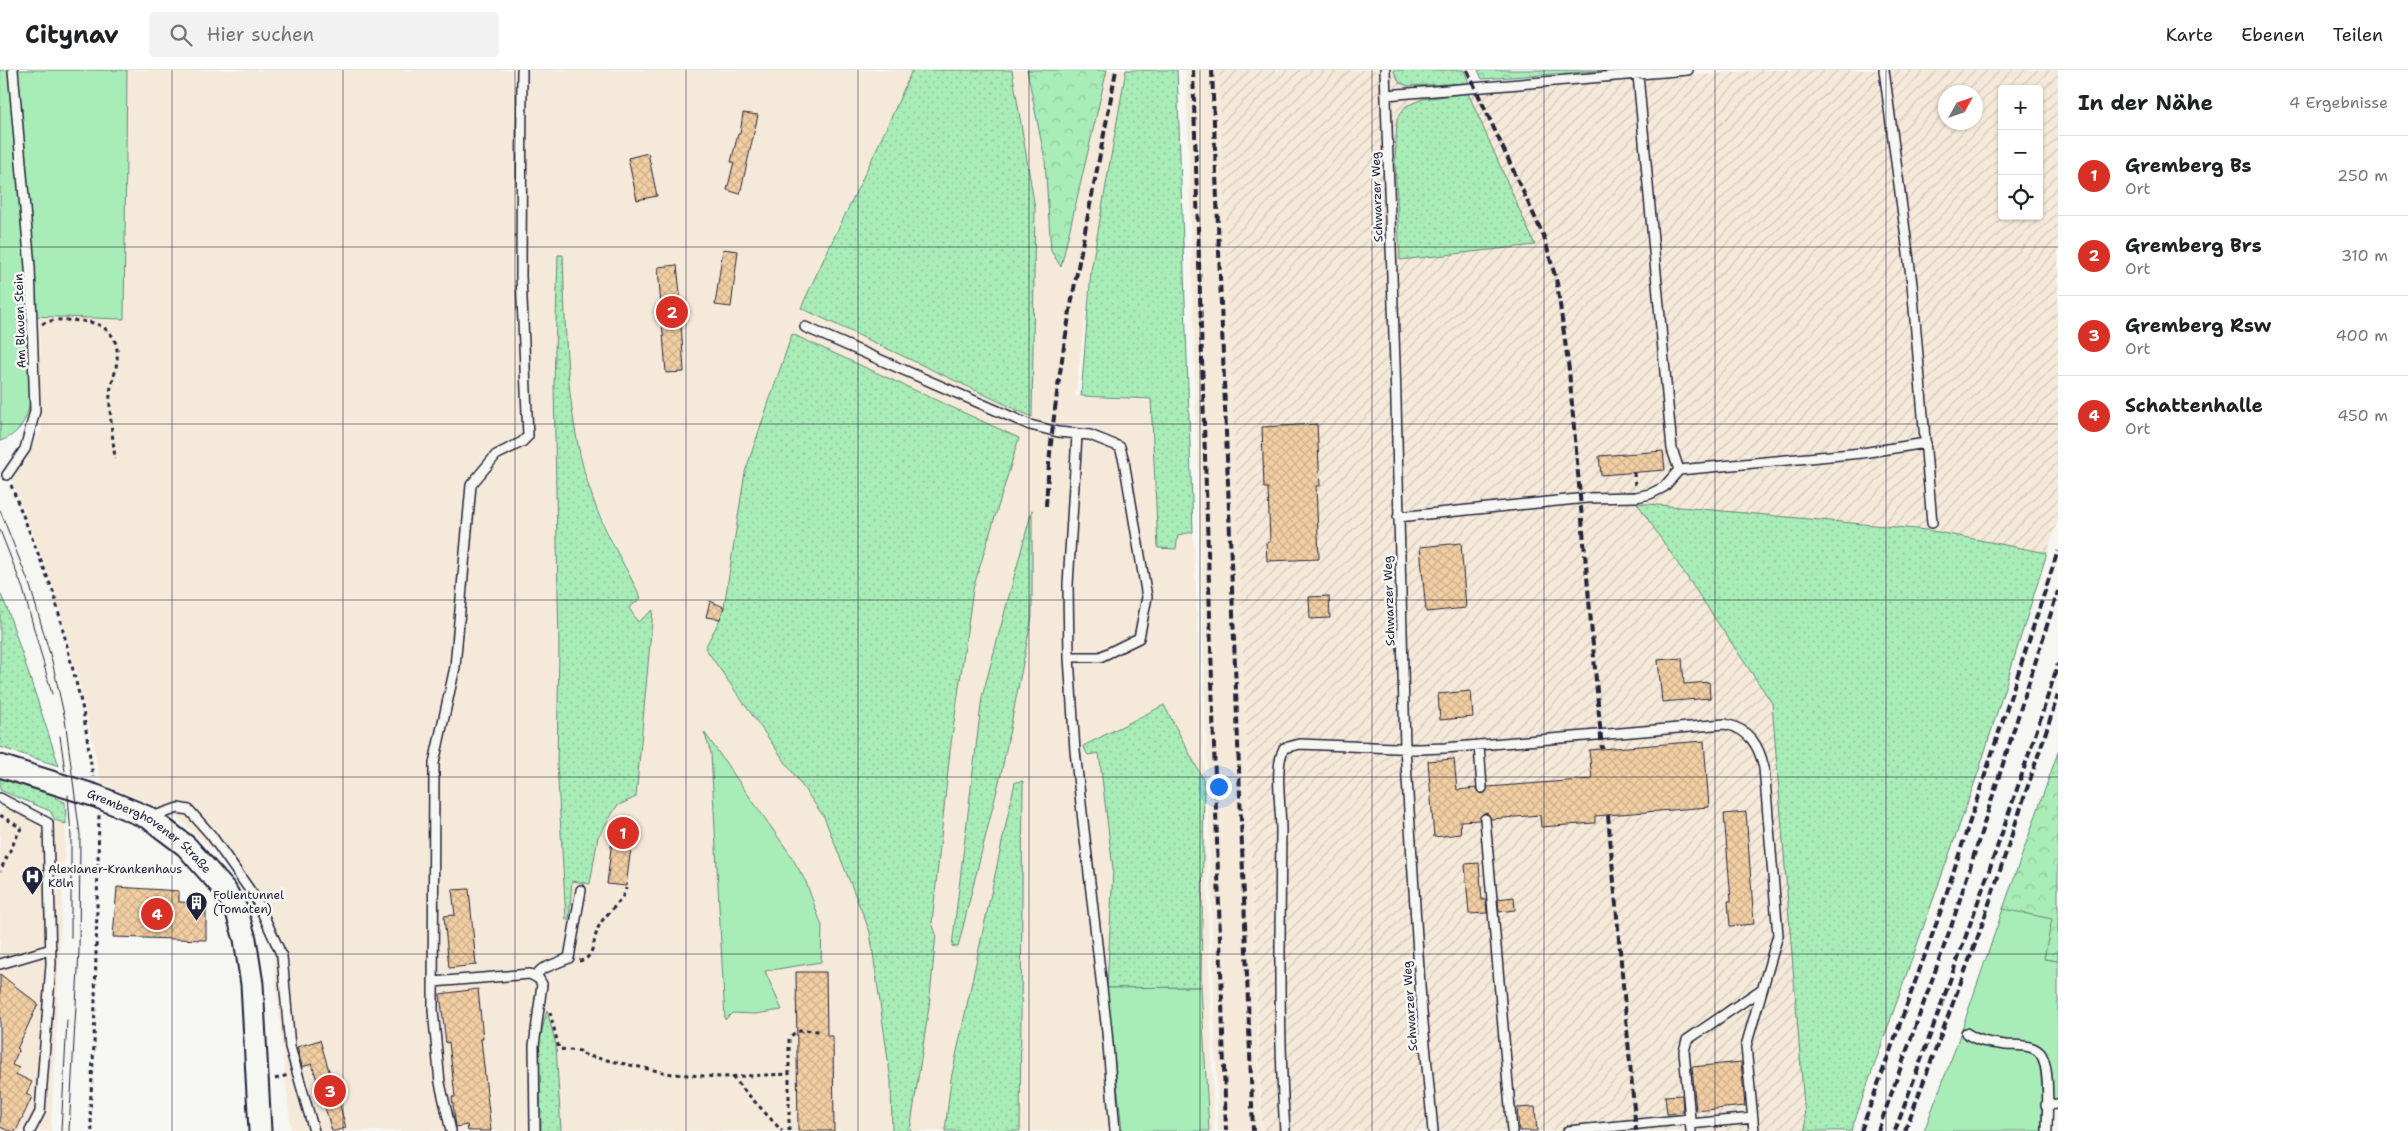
<!DOCTYPE html>
<html lang="de">
<head>
<meta charset="utf-8">
<style>
  :root { --surface:#fff; --page:#f2f2f2; --text:#202124; --muted:#757577; --line:#e0e0e0; --accent:#d93025 }
  body { margin:0; font-family:"Shantell Sans",sans-serif; background:var(--page); color:var(--text) }
  .controls { position:absolute; right:15px; top:15px; display:grid; overflow:hidden; border-radius:5px; box-shadow:0 1px 4px #0004 }
  .controls button { width:45px; height:45px; display:grid; place-items:center; padding:0; border:0; border-bottom:1px solid var(--line); background:var(--surface); color:var(--text); font:25px sans-serif }
  .compass { position:absolute; left:1938px; top:15px; width:45px; height:45px; border-radius:50%; background:var(--surface); box-shadow:0 1px 4px #0004; rotate:50deg }
  .you { position:absolute; left:1218px; top:716px; width:18px; height:18px; margin:-12px; border:4px solid #fff; border-radius:50%; background:#1a73e8; box-shadow:0 0 0 8px #1a73e833 }
  .badge { display:grid; place-items:center; width:32px; height:32px; border-radius:50%; background:var(--accent); color:#fff; font-size:16px; font-weight:700 }
  .pin { position:absolute; translate:-50% -50%; border:2px solid #fff; box-shadow:0 1px 5px #0006 }
  .list { margin:0; padding:0; list-style:none }
  h2 { display:flex; justify-content:space-between; align-items:center; height:65px; margin:0; padding:0 20px; font-size:21px }
  h2 small { font-size:16px; font-weight:400; color:var(--muted) }
  .list li { display:grid; grid-template-columns:32px 1fr auto; gap:15px; align-items:center; box-sizing:border-box; height:80px; padding:0 20px; border-top:1px solid var(--line) }
  .list b { display:block; font-size:19px; white-space:nowrap }
  .list p { margin:0; font-size:16px; white-space:nowrap; color:var(--muted) }
  .list em { font-size:16px; font-style:normal; color:var(--muted) }
  .icon { flex:none; width:28px; height:28px; fill:none; stroke:currentColor; stroke-width:2; stroke-linecap:round; stroke-linejoin:round }
  .map { position:relative; flex:none; width:2058px; height:1061px; overflow:hidden }
  header { display:flex; align-items:center; gap:30px; box-sizing:border-box; height:70px; padding:0 25px; background:var(--surface); border-bottom:1px solid var(--line) }
  header strong { font-size:24px }
  nav { display:flex; gap:28px; margin-inline-start:auto; font-size:18px }
  .search { width:350px; height:45px; background:var(--page); display:flex; align-items:center; gap:12px; box-sizing:border-box; padding:0 18px; border-radius:5px; color:var(--muted); font-size:19px }
  main { display:flex }
  aside { flex:1; background:var(--surface) }
  .map>svg:first-child { display:block }
</style>
</head>
<body>
<header>
<strong>Citynav</strong>
<div class="search"><svg class="icon" aria-label="search" viewBox="0 0 24 24"><circle cx="10" cy="10" r="6"/><path d="M15 15l6 6"/></svg>Hier suchen</div>
<nav><a>Karte</a><a>Ebenen</a><a>Teilen</a></nav>
</header>
<main>
<div class="map">
<svg width="2058" height="1061" viewBox="0 0 2058 1061">
  <defs>
    <pattern id="industrial-furrows" width="10" height="10" patternUnits="userSpaceOnUse" patternTransform="scale(1.25)"><rect width="10" height="10" fill="#f5eada"/><path d="M-1 1l2-2M0 10L10 0M9 11l2-2" fill="none" stroke="#d2c8bc"/></pattern>
    <pattern id="grass-dots" width="8" height="8" patternUnits="userSpaceOnUse" patternTransform="scale(1.25)"><rect width="8" height="8" fill="#a8ecb7"/><path d="M2 2h.1M6 6h.1" fill="none" stroke="#90ca9e" stroke-width="1.8" stroke-linecap="round"/></pattern>
    <pattern id="forest-crowns" width="20" height="18" patternUnits="userSpaceOnUse" patternTransform="scale(1.25)"><rect width="20" height="18" fill="#a8ecb7"/><path d="M2 6a3 3 0 1 1 6 0M12 15a3 3 0 1 1 6 0" fill="none" stroke="#90ca9e"/></pattern>
    <pattern id="building-cross-hatch" width="8" height="8" patternUnits="userSpaceOnUse" patternTransform="scale(1.25)"><rect width="8" height="8" fill="#f2cea2"/><path d="M0 0l8 8M0 8l8-8" fill="none" stroke="#cfb18c"/></pattern>
  </defs>
  <rect width="100%" height="100%" fill="#f6f6f2"/>
  <filter id="ink" filterUnits="userSpaceOnUse"><feTurbulence type="fractalNoise" baseFrequency=".02" numOctaves="2"/><feDisplacementMap in="SourceGraphic" scale="10" xChannelSelector="R" yChannelSelector="G"/><feConvolveMatrix kernelMatrix="1 2 1 2 8 2 1 2 1" color-interpolation-filters="sRGB"/></filter>
  <g filter="url(#ink)">
    <path fill="#f5eada" fill-rule="evenodd" d="M127 0H912L895 40 833 166 1031 347 1035 138 1012 0H1038L1062 196 1107 0H1126L1091 201 1075 326 1187 333 1204 693 1214 1061H1209L1201 917 1204 712 1099 682 1113 799 1107 918 1122 1061H1020L1023 712H1015L951 1009 945 1061H910L929 937 936 864 932 853 950 681 973 519 1019 368 792 264 745 402 724 537 720 549 705 578 824 747 870 862 891 1011 892 1061H561L556 975 546 941 538 1000 541 1061H291L271 869 241 811 223 788 173 744 101 713 81 619 55 522 12 410 41 361 39 247 124 249ZM562 185 567 293 574 360 593 429 641 528 629 537 638 552 652 541 617 736 598 767 590 814 572 811 566 850 557 693 559 578 554 315 558 186ZM1032 443V547L1002 700 958 877 952 875 982 627ZM705 664 790 784 806 812 819 844 822 856 765 901 782 940 732 943 725 949 711 683Z
      M1186 0H1220L1261 1061H1218Z
      M0 729 66 754 51 1061H0Z"/>
    <path fill="url(#industrial-furrows)" fill-rule="evenodd" d="M1219 0H1458L1468 23 1765 0H2058V449L1979 700 1932 836 1837 1061H1262ZM2002 19H2039V146H2002ZM1946 22H1976V52H1946Z"/>
    <path fill="url(#grass-dots)" stroke="#658779" d="M912 0H1012L1035 138 1032 347 801 238C837 158 878 81 912 0Z
      M1126 0H1177L1193 462 1178 465 1176 479 1158 478 1151 329 1081 326 1091 201Z
      M1393 0H1464L1469 13 1408 16 1400 13Z
      M1468 23 1535 175 1400 190 1395 91 1397 48 1406 36 1423 29Z
      M558 185H563C566 267 565 351 593 429 605 463 625 495 641 528L629 538 638 552 653 540 636 727 617 736 598 767 590 814 572 811 569 850H566L557 693 559 578 554 315Z
      M792 264 1019 368 973 519 950 681 932 853 936 864 929 937 910 1061H892L891 1011 870 862 824 747 705 578 720 549 724 537 745 402Z
      M1637 433 1927 460 2047 483 1979 700 1851 1061H1806L1772 633Z
      M1032 440V547L1002 700 958 877 952 876 982 627Z
      M0 523 7 538 59 696 0 677Z
      M1164 635 1204 711 1201 917 1107 918 1113 799 1099 683 1088 685 1083 676Z
      M0 704 57 722 55 728 65 732 66 754 55 750 50 741 0 720Z
      M1023 711 1020 1061H945L951 1009 1015 712Z
      M547 940 556 975 561 1061H541L539 973Z"/>
    <path fill="url(#forest-crowns)" stroke="#658779" d="M1027 0H1107L1061 197 1051 181 1045 90Z
      M1478 0H1612L1482 9Z
      M2058 682V891L2044 889 2003 839Z"/>
    <path fill="#a8ecb7" stroke="#658779" d="M0 0H127L124 249 29 246 30 331C27 350 19 365 0 371Z
      M704 662 790 784 806 812 822 856 821 892 765 901 782 940 755 944 732 943 725 950 711 683Z
      M2003 839 2052 849 2044 889 2058 891V1029L2042 1031V1061H1924L1955 979Z
      M1201 917 1209 1061H1122L1107 918Z"/>
    <path fill="url(#building-cross-hatch)" stroke="#22223b" d="M743 43 758 45 740 124 727 120 734 92H731L738 64H740Z
      M648 83 657 126 637 130 628 88Z
      M723 179 738 181 731 237 715 235Z
      M677 195 683 252H681L684 302 666 303 658 197Z
      M1317 354 1320 416H1316L1319 489 1267 491 1266 473 1270 472 1268 418H1264L1262 357Z
      M1663 381 1665 400 1601 405 1599 386Z
      M1461 473 1466 538 1426 542 1420 477Z
      M1329 526 1330 548 1310 549 1309 527Z
      M710 531 724 537 720 549 706 547Z
      M1682 588 1684 614 1709 612 1710 628 1662 632 1658 590Z
      M1471 621 1473 647 1440 650 1438 624Z
      M1704 671 1709 737 1595 746V753L1541 757 1540 745 1491 749 1488 744 1484 743 1479 750 1460 751 1461 764 1434 767 1428 691 1454 689 1457 720 1476 718 1479 723 1483 724 1488 717 1592 709 1589 680Z
      M1746 742 1754 854 1730 856 1728 831H1731L1724 744Z
      M614 751 634 754 626 816 607 814Z
      M1479 793 1482 830H1486L1487 843 1469 844 1465 794Z
      M117 817 179 821V832L206 833V870L113 867Z
      M469 819 476 895 449 898 444 846 455 845 452 820Z
      M1514 827 1515 840 1499 842 1498 829Z
      M796 902H826L827 966H833L834 1061H798Z
      M0 904 38 934 17 979 19 980 12 995 19 998 16 1004 32 1012 26 1024 32 1027 16 1061H9L0 1057Z
      M478 919 483 969H481L491 1061H468L467 1055 456 1057 452 1027H455L449 972 446 973 440 924Z
      M320 970 332 1011 338 1009 343 1026 338 1028 346 1058 335 1061H332L312 994 302 997 297 977Z
      M1741 992 1745 1036 1696 1041 1692 997Z
      M1682 1025 1683 1042 1667 1044 1665 1026Z
      M1535 1037 1537 1061H1519L1517 1038Z"/>
    <g fill="none" stroke-linecap="round" stroke-linejoin="round">
      <defs>
        <path id="service" d="M1385 0 1395 294 1405 677 1421 931 1433 1061
          M1884 0 1912 214 1932 453
          M1638 5 1672 379 1679 400 1862 383 1926 373
          M1386 25 1688 0
          M805 257 1030 355 1058 362 1090 365 1120 377 1124 391 1147 527 1139 568 1100 587H1069
          M1077 365 1068 515 1069 587 1075 681 1107 962 1115 1061
          M7 405 25 379 35 341 30 197 13 0
          M1398 447 1587 428 1636 427 1650 424 1664 417 1679 400
          M1479 675 1482 718
          M0 728 48 753 51 894 40 1042 30 1061
          M149 748 178 738 189 740 211 765 256 829 282 886 290 977 314 1061
          M1485 749 1512 1061
          M0 894 51 879
          M535 906 542 899 569 888 581 820
          M433 912 530 904 539 909 542 914 534 976 535 1061
          M1966 963C1979 972 1990 973 2006 975 2017 976 2032 974 2040 983 2051 996 2047 1044 2047 1061
          M2046 1035 2058 1034
          M1690 1054 1753 1048
          M451 1061 440 1013 433 940 434 693 455 597 471 415 496 385 522 372 528 366 521 206 522 0
          M1285 1061C1278 961 1280 861 1281 760 1281 737 1274 697 1284 678L1300 674 1419 679 1445 678 1725 654C1749 659 1759 675 1764 698L1778 865 1746 976 1754 1061
          M1568 1061 1690 1049
          M1691 1061 1684 981 1687 970 1762 919"/>
        <g id="tertiary">
          <path id="s1" d="M0 696 96 726 149 748 186 776 225 820 236 839 245 869 252 914 260 1061"/>
        </g>
      </defs>
      <use href="#service" stroke="#22223b" stroke-width="12"/>
      <use href="#tertiary" stroke="#22223b" stroke-width="25"/>
      <path stroke="#22223b" stroke-width="3" stroke-dasharray="4 4" stroke-linecap="butt" d="M42 254C55 248 66 250 80 251 107 252 122 268 116 297 115 305 111 314 110 323 109 345 113 367 115 389
        M1634 403 1635 417
        M11 415 54 524 83 640 93 707
        M0 745 21 758 0 801
        M579 891C595 890 593 867 599 856 606 842 623 833 626 818
        M550 942 559 979 580 981V983L588 986 672 1004 722 1007 789 1004
        M732 1007 782 1061
        M275 1009 288 1005
        M92 1061 90 1040 94 975 99 745
        M789 1061V970C794 957 811 961 822 961"/>
      <use href="#service" stroke="#f6f6f2" stroke-width="9"/>
      <use href="#tertiary" stroke="#f6f6f2" stroke-width="21"/>
      <path stroke="#22223b" stroke-width="1" d="M0 440 30 516 52 591 65 649 80 765 79 881 69 1061
        M0 460 23 519 52 624
        M60 666 65 701
        M68 725 71 766V868
        M61 1061 67 950"/>
      <path stroke="#22223b" stroke-width="4" stroke-dasharray="8 4" stroke-linecap="butt" d="M1193 0 1226 1061
        M1212 0 1253 1061
        M1467 0 1544 167 1557 213 1569 300 1602 679
        M1046 436C1054 289 1090 145 1116 0
        M1608 745 1636 1061
        M1861 1061 1938 849 2058 481
        M1878 1061 1952 854 2058 521
        M1895 1061C1952 906 2008 752 2058 594
        M1905 1061 1980 861 2058 625"/>
    </g>
  </g>
  <path fill="none" stroke="#22223b" stroke-width="1" stroke-opacity="0.55" d="M172 0V1061M343 0V1061M515 0V1061M686 0V1061M858 0V1061M1029 0V1061M1200 0V1061M1372 0V1061M1544 0V1061M1715 0V1061M1886 0V1061M0 177H2058M0 354H2058M0 530H2058M0 707H2058M0 884H2058"/>
  <defs>
    <symbol id="hospital-pin" viewBox="-11 -11 22 30"><path d="M0 17L-7.5 6A9.5 9.5 0 1 1 7.5 6Z" fill="#22223b" stroke="#f6f6f2"/><path d="M-5-5h3v3.5h4V-5h3V5h-3V1.5h-4V5h-3Z" fill="#fff"/></symbol>
    <symbol id="building-pin" viewBox="-11 -11 22 30"><path d="M0 17L-7.5 6A9.5 9.5 0 1 1 7.5 6Z" fill="#22223b" stroke="#f6f6f2"/><path d="M-4-6H4V6H1V3H-1V6H-4ZM-2.5-4.3h1.7v1.8h-1.7ZM.8-4.3h1.7v1.8H.8ZM-2.5-1h1.7V.8h-1.7ZM.8-1h1.7V.8H.8Z" fill="#fff"/></symbol>
  </defs>
  <g fill-rule="evenodd">
    <use href="#hospital-pin" x="20" y="794" width="25" height="34"/>
    <use href="#building-pin" x="184" y="820" width="25" height="34"/>
  </g>
  <g text-anchor="middle" dominant-baseline="central" stroke-width="5" stroke-linejoin="round" paint-order="stroke">
    <g font-size="12" fill="#22223b" stroke="#f6f6f2">
      <text transform="translate(1377 127) rotate(-92)">Schwarzer Weg</text>
      <text transform="translate(20 251) rotate(-92)">Am Blauen Stein</text>
      <text transform="translate(1389 531) rotate(-92)">Schwarzer Weg</text>
      <text stroke="none"><textPath href="#s1" startOffset="165">Gremberghovener Straße</textPath></text>
      <text transform="translate(1410 936) rotate(-94)">Schwarzer Weg</text>
    </g>
    <g font-size="12" fill="#22223b" stroke="#f6f6f2" text-anchor="start">
      <text x="48" y="799">Alexianer-Krankenhaus<tspan x="48" dy="14">Köln</tspan></text>
      <text x="213" y="825">Folientunnel<tspan x="213" dy="14">(Tomaten)</tspan></text>
    </g>
  </g>
</svg>
<div class="controls">
<button>+</button>
<button>−</button>
<button><svg class="icon" aria-label="locate" viewBox="0 0 24 24"><circle cx="12" cy="12" r="6"/><path d="M12 2v4M12 18v4M2 12h4M18 12h4"/></svg></button>
</div>
<svg class="compass" viewBox="-18 -18 36 36"><path d="M0-13l5 13h-10z" fill="#e53935"/><path d="M0 13l5-13h-10z" fill="#757577"/></svg>
<div class="you"></div>
<div class="pin badge" style="left:623px;top:763px">1</div>
<div class="pin badge" style="left:672px;top:242px">2</div>
<div class="pin badge" style="left:330px;top:1021px">3</div>
<div class="pin badge" style="left:157px;top:844px">4</div>
</div>
<aside>
<h2>In der Nähe<small>4 Ergebnisse</small></h2>
<ul class="list">
<li><span class="badge">1</span><div><b>Gremberg Bs</b><p>Ort</p></div><em>250 m</em></li>
<li><span class="badge">2</span><div><b>Gremberg Brs</b><p>Ort</p></div><em>310 m</em></li>
<li><span class="badge">3</span><div><b>Gremberg Rsw</b><p>Ort</p></div><em>400 m</em></li>
<li><span class="badge">4</span><div><b>Schattenhalle</b><p>Ort</p></div><em>450 m</em></li>
</ul>
</aside>
</main>
</body>
</html>
